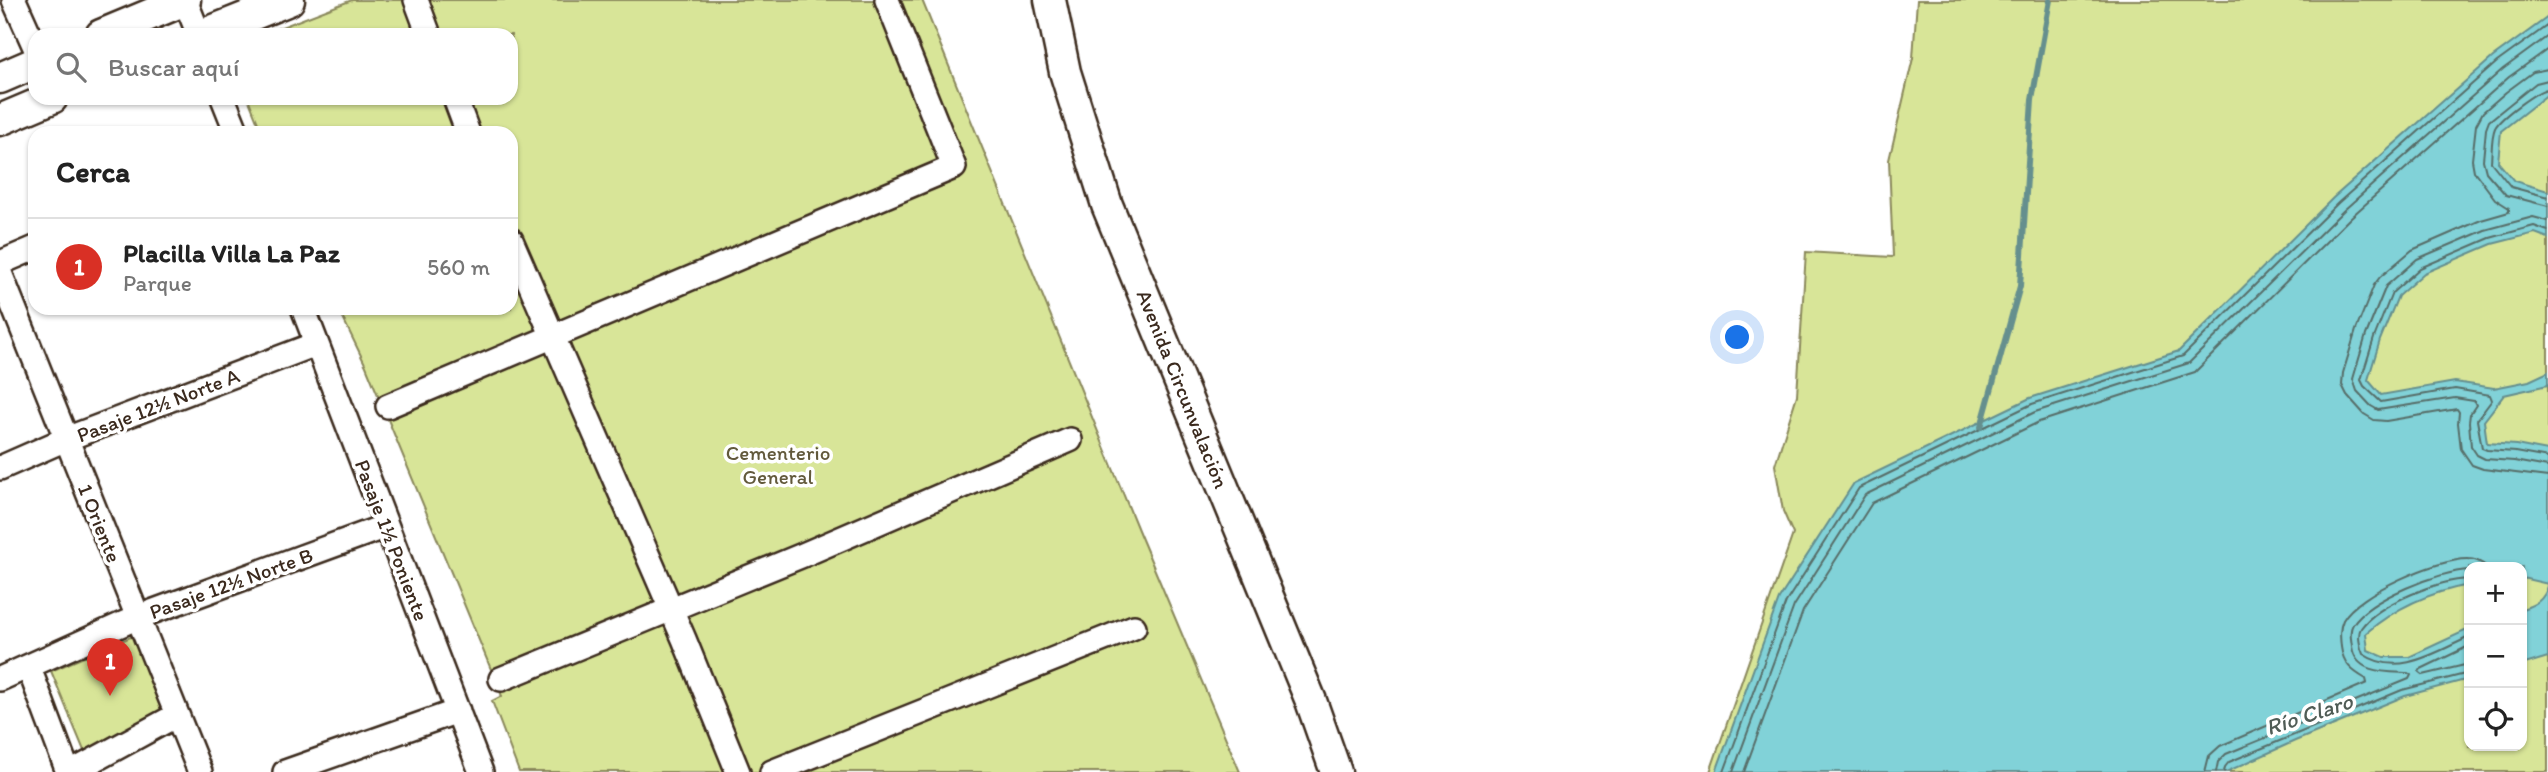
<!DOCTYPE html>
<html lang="es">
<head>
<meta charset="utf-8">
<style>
  :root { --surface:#fff; --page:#f6f6f6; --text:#222; --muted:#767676; --line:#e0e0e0; --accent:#d93025 }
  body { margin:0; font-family:Itim,sans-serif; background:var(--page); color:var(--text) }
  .controls { position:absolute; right:21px; bottom:21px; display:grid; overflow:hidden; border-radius:14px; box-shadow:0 2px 5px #0004 }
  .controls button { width:63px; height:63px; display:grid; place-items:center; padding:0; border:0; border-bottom:2px solid var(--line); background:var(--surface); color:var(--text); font:35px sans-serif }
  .you { position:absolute; left:1738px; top:338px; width:24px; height:24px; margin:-18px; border:5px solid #fff; border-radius:50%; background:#1a73e8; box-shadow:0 0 0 10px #1a73e833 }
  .badge { display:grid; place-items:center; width:46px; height:46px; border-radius:50%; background:var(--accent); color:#fff; font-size:23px; font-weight:700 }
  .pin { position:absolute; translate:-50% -58px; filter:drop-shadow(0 2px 4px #0008) }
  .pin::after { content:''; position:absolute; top:37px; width:24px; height:21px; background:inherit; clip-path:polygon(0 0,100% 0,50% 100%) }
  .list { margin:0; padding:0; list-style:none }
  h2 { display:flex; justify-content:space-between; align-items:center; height:91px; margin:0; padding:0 28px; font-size:30px }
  h2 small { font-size:23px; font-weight:400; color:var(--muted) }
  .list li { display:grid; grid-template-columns:46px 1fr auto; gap:21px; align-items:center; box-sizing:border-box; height:98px; padding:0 28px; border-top:2px solid var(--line) }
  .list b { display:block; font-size:26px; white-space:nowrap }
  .list p { margin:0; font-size:23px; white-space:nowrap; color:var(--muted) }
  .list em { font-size:23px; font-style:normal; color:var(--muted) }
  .icon { flex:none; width:38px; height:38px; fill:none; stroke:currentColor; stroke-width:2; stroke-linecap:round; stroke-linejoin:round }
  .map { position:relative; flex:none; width:2548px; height:772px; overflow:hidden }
  .search { position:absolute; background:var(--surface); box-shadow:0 2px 5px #0004; left:28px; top:28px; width:490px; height:77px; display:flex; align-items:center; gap:18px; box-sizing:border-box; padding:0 24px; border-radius:21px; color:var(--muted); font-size:26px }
  .panel { position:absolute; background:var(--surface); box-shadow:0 2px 5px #0004; left:28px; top:126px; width:490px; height:189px; border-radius:21px }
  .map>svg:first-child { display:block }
</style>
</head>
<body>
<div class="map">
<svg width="2548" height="772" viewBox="0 0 2548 772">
  <rect width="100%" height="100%" fill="#fff"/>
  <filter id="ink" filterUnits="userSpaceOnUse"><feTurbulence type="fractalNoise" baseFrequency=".0143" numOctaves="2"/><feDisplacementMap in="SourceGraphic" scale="14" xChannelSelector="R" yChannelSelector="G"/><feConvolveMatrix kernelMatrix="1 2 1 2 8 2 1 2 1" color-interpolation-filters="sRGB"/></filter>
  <g filter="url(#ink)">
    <path fill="#d8e598" stroke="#8a885b" stroke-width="2" fill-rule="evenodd" d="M352 0H922L1138 530 1240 772H519L492 701 502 696 366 366 338 308H511V133H262L248 98H511V35H261Z
      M1917 0H2548V772H1710L1793 534 1783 511 1775 465 1797 395 1806 252 1892 257 1893 256 1889 160 1913 58ZM2469 567H2522V746H2469Z
      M133 636 169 721 87 758 51 671Z"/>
    <path fill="#81d2d8" stroke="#658f8e" stroke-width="2" d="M2548 17V94L2501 131 2498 162 2514 181 2548 191V238L2535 233 2492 244 2424 273 2398 296 2380 340 2368 380 2381 395 2455 382 2494 388 2529 381 2548 372V385L2504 395 2484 421 2487 443 2516 445 2548 451V584L2522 578V567H2469V585C2431 592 2396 607 2366 633L2368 650 2384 657H2409L2469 629V679L2405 696 2295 741 2226 772H1716L1779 599 1854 483 2030 398 2179 351 2333 198 2493 57Z
      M2548 586V657L2522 665V609C2535 605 2544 600 2548 586Z"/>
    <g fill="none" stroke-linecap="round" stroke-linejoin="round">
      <path stroke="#576d68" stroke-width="2" d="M2548 69 2533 72 2506 92 2483 112 2476 125 2472 160 2474 171 2495 199 2509 208V212L2481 220 2412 250 2380 277 2374 285 2356 330 2343 373 2342 385 2347 395 2364 414 2374 420 2386 421 2457 409 2459 412 2458 423 2461 449 2472 465 2483 469 2548 477
        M2548 80 2536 83 2489 121 2486 129 2483 160 2486 172 2506 195 2548 206
        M2548 89C2537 90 2500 118 2495 128 2491 137 2492 152 2491 162L2511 187 2548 197
        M2548 221 2533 217 2485 230 2417 259 2386 286 2366 335 2353 379 2357 391 2371 406 2378 410 2455 398 2474 401 2476 405 2470 414 2469 422 2471 446 2477 455 2485 459 2514 461 2548 467
        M2548 231 2534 226 2490 238 2420 268 2392 293 2374 338 2361 380 2364 386 2381 402 2455 389 2490 395 2492 400 2477 420 2482 448 2487 450 2515 452 2548 458
        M2469 579C2440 580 2379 603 2361 628 2357 634 2360 648 2363 654 2398 678 2436 652 2469 637
        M2469 646 2421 669 2419 672 2423 675 2469 664
        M1724 772 1786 602 1859 488 2032 404 2183 356 2338 203 2497 62 2548 25
        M1733 772 1794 606 1865 495 2035 412 2189 363 2344 210 2503 69 2548 36
        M1744 772 1803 611 1872 503 2039 422 2195 372 2351 217 2509 77 2548 49
        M2205 772 2209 756 2220 746 2367 683 2366 679C2352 671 2343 664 2341 647 2340 637 2339 629 2343 620 2358 593 2437 559 2468 559 2475 559 2481 562 2487 567
        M2216 772 2218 762 2226 754 2409 679 2411 675 2408 673C2386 672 2355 674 2352 646 2351 638 2349 631 2353 624 2369 599 2440 571 2469 570
        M2224 772 2225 767 2229 762 2402 690 2469 673"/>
      <path stroke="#658f8e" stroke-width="6" d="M1981 427 2020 286 2032 100 2050 0"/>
      <defs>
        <path id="minor" d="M14 0 35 47
          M185 0 199 35
          M416 0 429 35
          M223 98 237 133
          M455 98 468 133
          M511 240 684 639 738 772
          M0 263 35 248
          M0 273 200 772
          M303 308 481 772
          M388 406 954 167 887 0
          M0 468 66 439 316 344
          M29 668 68 772
          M0 679 138 617 386 526
          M501 679 803 555 1070 440
          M72 772 177 715
          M285 772 458 711
          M772 772 1134 627"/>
        <path id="major" d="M1050 0 1065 72 1107 205 1311 701 1336 772
          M101 35 185 0
          M202 35 289 0
          M0 78 35 63
          M0 120 52 98"/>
      </defs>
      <use href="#minor" stroke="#3b2a1e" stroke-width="28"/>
      <use href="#major" stroke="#3b2a1e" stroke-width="35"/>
      <use href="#minor" stroke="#fff" stroke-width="23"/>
      <use href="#major" stroke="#fff" stroke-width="30"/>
    </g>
  </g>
  <g text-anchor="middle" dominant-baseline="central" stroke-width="7" stroke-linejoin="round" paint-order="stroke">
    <g font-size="21" fill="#3b2a1e" stroke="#fff">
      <text transform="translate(1183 389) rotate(68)">Avenida Circunvalación</text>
      <text transform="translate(158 405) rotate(-21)">Pasaje 12½ Norte A</text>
      <text transform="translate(100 523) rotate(68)">1 Oriente</text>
      <text transform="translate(392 540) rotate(69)">Pasaje 1½ Poniente</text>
      <text transform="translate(231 583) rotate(-20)">Pasaje 12½ Norte B</text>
    </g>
    <g font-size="21" fill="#62593c" stroke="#fff">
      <text x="778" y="452">Cementerio<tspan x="778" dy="24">General</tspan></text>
    </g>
    <g font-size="23" font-style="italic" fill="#505c56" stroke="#fff">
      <text transform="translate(2309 714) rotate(-18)">Río Claro</text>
    </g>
  </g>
</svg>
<div class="controls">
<button>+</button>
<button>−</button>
<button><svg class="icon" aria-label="locate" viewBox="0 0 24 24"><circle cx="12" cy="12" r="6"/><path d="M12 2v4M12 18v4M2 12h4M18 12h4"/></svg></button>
</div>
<div class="you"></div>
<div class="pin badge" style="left:110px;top:696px">1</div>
<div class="search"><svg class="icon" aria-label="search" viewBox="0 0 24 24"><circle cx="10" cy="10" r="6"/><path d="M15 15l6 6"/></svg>Buscar aquí</div>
<section class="panel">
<h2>Cerca<small></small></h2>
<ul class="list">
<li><span class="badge">1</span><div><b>Placilla Villa La Paz</b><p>Parque</p></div><em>560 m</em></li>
</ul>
</section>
</div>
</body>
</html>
